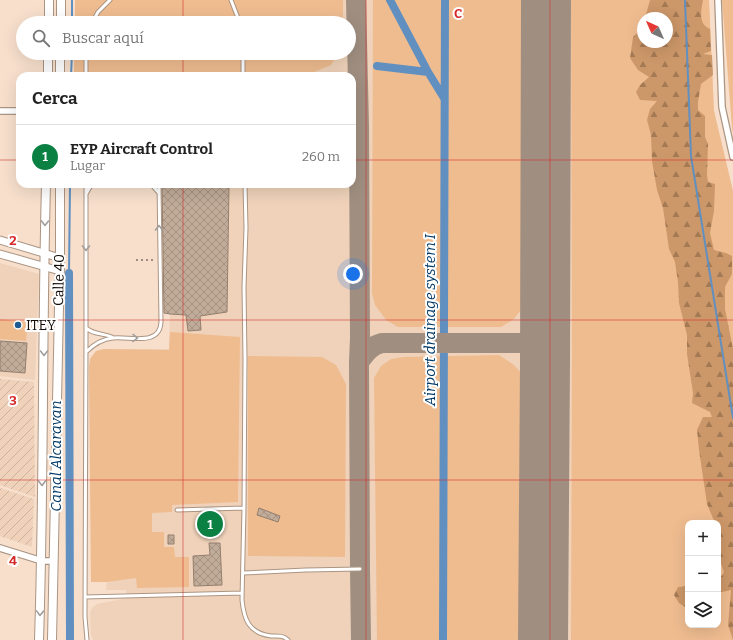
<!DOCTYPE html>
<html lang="es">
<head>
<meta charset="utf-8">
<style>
  :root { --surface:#fff; --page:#f6f6f6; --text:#222; --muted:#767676; --line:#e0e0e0; --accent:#0b8043 }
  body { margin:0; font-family:Bitter,serif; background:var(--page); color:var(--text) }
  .controls { position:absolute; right:12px; bottom:12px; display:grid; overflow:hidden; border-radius:8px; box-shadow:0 4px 16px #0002 }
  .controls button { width:36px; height:36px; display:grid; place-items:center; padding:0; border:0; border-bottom:1px solid var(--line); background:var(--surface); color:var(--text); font:20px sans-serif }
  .compass { position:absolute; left:637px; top:12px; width:36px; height:36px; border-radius:50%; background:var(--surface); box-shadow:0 4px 16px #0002; rotate:315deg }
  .you { position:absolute; left:353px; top:274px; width:14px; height:14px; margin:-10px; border:3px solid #fff; border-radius:50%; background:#1a73e8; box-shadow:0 0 0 6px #1a73e833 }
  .badge { display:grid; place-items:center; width:26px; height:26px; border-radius:50%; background:var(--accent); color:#fff; font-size:13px; font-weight:700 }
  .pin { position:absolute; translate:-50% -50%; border:2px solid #fff; box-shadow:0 1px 4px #0006 }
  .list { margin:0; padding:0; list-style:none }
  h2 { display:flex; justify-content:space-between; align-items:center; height:52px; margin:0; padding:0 16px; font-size:17px }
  h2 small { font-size:13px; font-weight:400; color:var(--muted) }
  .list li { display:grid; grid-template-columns:26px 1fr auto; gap:12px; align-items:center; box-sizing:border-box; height:64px; padding:0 16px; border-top:1px solid var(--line) }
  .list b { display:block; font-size:15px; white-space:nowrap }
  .list p { margin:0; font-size:13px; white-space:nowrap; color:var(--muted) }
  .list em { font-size:13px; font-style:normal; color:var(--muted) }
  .icon { flex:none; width:22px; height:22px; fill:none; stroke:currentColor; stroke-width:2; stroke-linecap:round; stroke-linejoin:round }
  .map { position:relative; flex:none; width:733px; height:640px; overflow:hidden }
  .search { position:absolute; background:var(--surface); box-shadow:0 4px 16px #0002; left:16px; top:16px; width:340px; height:44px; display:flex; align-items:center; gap:10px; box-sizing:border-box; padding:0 14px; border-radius:22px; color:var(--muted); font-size:15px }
  .panel { position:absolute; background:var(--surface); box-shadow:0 4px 16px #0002; left:16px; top:72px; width:340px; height:116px; border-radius:12px }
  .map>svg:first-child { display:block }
</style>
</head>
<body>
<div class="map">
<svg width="733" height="640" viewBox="0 0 733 640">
  <defs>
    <pattern id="industrial-furrows" width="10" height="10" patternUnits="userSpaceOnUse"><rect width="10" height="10" fill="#efd2b9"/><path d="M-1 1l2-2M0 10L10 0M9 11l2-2" fill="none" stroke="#ccb39e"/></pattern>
    <pattern id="forest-firs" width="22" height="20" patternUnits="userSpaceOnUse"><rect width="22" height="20" fill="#cc9769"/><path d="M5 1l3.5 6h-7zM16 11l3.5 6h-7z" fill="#a47a54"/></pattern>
    <pattern id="building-cross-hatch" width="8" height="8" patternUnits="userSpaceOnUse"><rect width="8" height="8" fill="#c1ab99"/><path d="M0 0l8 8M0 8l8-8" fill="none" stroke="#a59282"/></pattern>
  </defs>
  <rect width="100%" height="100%" fill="#f7dfcc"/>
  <path fill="#efd2b9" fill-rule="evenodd" d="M75 0H709L714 111 733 191V640H93L91 635 90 612 93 607 97 604 127 598 126 590H106L107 582H91L90 434 89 368 90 359 96 351 104 349H169L170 314 162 312 160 184H352V76H106L90 73 74 72V53H349V23H75ZM643 18H667V42H643ZM688 523H718V625H688Z
    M0 263 39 274 35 380 0 376Z"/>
  <path fill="url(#industrial-furrows)" d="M0 379 34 382 35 497 0 485Z
    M0 488 34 499 32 547 0 536Z"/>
  <path fill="#efbc90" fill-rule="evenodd" d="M75 0H343V23H75Z
    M373 0H523L521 68 525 289 524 306 514 319 501 327H398L386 320 375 305 372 293Z
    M571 0H709L714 111 733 191V640H571L572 344ZM643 18H667V42H643ZM688 523H718V625H688Z
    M722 0H733V133L732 128Z
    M74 53H339L331 65 312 73 238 74 237 76H106L90 73 74 72Z
    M0 319 28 322 26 341 0 339Z
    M170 332 240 337 238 502 172 505V512L152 513V532H164V547H174L175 557H189V587L137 588 136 578 107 582H91L89 368 90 359 96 351 104 349 169 350Z
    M499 355 514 365 521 373 526 386 523 640H377L374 378 381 366 391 359 404 357Z
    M248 356 322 357 336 365 346 384 345 557 248 556Z"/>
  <path fill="url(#forest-firs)" d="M650 0H703C701 11 698 24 710 29L711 51 703 54 712 55 713 75 701 84 698 102V110L705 116V137L708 144 707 175 708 182 715 184 714 211 710 233 714 250 726 253 732 256V274L725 287V309L733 349V640L728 625 731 590 718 593V578H720L724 572 720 561 721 547 718 535V523H715L707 504 699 450 697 430 703 417H712L710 412 692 403 693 393 687 354V335L679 303 678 282 675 262 669 249 663 208 657 190 652 161 651 135 647 120 650 109 657 101 640 100 636 92 640 85 649 77 638 70 630 58 633 37 642 28 643 25V42H667V18H645Z
    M688 586V609L679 603 674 595 678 587Z"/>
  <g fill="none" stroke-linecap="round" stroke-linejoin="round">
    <path stroke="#6190c0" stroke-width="2" d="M685 0 691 156 733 418
      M72 23V0
      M71 76 72 53
      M69 273 70 184"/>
    <path stroke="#6190c0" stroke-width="8" d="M390 0 428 72
      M377 66 428 72 444 98
      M69 273 70 640
      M443 640 445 0"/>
    <path stroke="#a08f81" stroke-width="20" d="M356 0 359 125 360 338 359 362 360 569 361 640
      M524 343C536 338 540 335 545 323
      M359 362C366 353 370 346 382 343H524C535 346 540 354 545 363"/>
    <path stroke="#a08f81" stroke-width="50" d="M543 640 545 363 546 0"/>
  </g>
  <path fill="url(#building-cross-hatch)" stroke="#947f6e" d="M162 184H229L227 312 200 316 201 330 188 331 186 315 170 314 164 313Z
    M0 341 27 343 25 373 0 371Z
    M259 508 280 516 278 522 257 515Z
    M211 512 220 519 218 530 209 535 200 528 201 517Z
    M168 535H174V544H168Z
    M209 543H220L222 585 194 586 193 556 210 555Z"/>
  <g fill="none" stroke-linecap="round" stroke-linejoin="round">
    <defs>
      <path id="service" d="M231 0 240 23
        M92 23 98 12 110 0
        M243 53V76
        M86 76V53
        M86 184V339L85 617 87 640
        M151 184 159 193
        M245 184 246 228 244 287 245 359 244 508 242 600C244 620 249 633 271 636 277 636 283 635 288 640
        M86 194 90 187 93 184
        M86 328C94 335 103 333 112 337
        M86 352C94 344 102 339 113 338 129 336 160 347 161 322L159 184
        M177 510 244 508
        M243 573 306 570 360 569
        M85 597 242 593"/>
      <path id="minor" d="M718 0 722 107 733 157
        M0 111H20
        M0 548 42 561H54"/>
      <path id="tertiary" d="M0 240 60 258
        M0 254 60 271"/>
      <path id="secondary" d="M49 23V0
        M61 23V0
        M48 76V53
        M60 76V53
        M39 640C44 488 42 336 46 184
        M52 640 60 258V184"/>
    </defs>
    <use href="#service" stroke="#ab9583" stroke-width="5"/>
    <use href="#minor" stroke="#ab9583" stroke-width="8"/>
    <use href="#tertiary" stroke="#ab9583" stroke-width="9"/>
    <use href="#secondary" stroke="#ab9583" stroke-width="10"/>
    <path stroke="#807165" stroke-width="1.5" stroke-dasharray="2 3" stroke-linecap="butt" d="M136 260H155"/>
    <use href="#service" stroke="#fff" stroke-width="3"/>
    <use href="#minor" stroke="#fff" stroke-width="5.5"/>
    <use href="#tertiary" stroke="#fff" stroke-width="7"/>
    <use href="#secondary" stroke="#fff" stroke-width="8"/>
  </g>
  <defs><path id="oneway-chevron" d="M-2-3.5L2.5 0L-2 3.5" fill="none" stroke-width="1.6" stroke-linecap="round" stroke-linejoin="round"/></defs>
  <g stroke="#a19e9b">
    <use href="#oneway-chevron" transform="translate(45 223) rotate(91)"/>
    <use href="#oneway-chevron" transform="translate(159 228) rotate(-91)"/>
    <use href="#oneway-chevron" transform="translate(86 248) rotate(90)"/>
    <use href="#oneway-chevron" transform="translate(135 338) rotate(1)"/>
    <use href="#oneway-chevron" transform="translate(44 353) rotate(90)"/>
    <use href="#oneway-chevron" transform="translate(42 483) rotate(90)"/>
    <use href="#oneway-chevron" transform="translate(40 613) rotate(92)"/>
  </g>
  <path fill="none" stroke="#d62828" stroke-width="1" stroke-opacity="0.55" d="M183 0V23M366 0V640M550 0V640M183 53V76M0 160H20M352 160H733M183 184V640M0 320H733M0 480H733"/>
  <circle fill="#1d5a90" stroke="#fff" stroke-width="1.5" cx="18" cy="325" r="4"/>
  <g text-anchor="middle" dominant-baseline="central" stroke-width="4" stroke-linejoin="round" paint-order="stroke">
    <g font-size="14" fill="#130c06" stroke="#fff">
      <text transform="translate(59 280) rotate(-89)">Calle 40</text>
    </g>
    <g font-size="14" fill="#130c06" stroke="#fff" text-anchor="start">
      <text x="26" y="325">ITEY</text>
    </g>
    <g font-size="15" font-style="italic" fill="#003966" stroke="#fff">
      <text transform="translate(430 320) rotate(-90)">Airport drainage system I</text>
      <text transform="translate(56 456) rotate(-90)">Canal Alcaravan</text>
    </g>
  </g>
  <g font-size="13" text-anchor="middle" font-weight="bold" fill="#d62828" stroke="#fff" stroke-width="4" stroke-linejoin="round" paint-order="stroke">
    <text x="458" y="18">C</text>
    <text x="13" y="245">2</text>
    <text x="13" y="405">3</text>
    <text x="13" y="565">4</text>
  </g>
</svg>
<div class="controls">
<button>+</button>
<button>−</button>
<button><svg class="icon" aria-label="layers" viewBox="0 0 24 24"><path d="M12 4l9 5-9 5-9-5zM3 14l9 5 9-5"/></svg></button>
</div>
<svg class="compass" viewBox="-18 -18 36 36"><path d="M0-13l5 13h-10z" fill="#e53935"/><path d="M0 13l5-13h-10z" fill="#767676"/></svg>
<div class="you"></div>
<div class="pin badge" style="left:210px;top:524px">1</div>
<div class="search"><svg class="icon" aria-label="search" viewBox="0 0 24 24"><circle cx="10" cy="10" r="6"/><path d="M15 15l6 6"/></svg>Buscar aquí</div>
<section class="panel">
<h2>Cerca<small></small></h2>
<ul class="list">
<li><span class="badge">1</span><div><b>EYP Aircraft Control</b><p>Lugar</p></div><em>260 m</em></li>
</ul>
</section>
</div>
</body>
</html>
